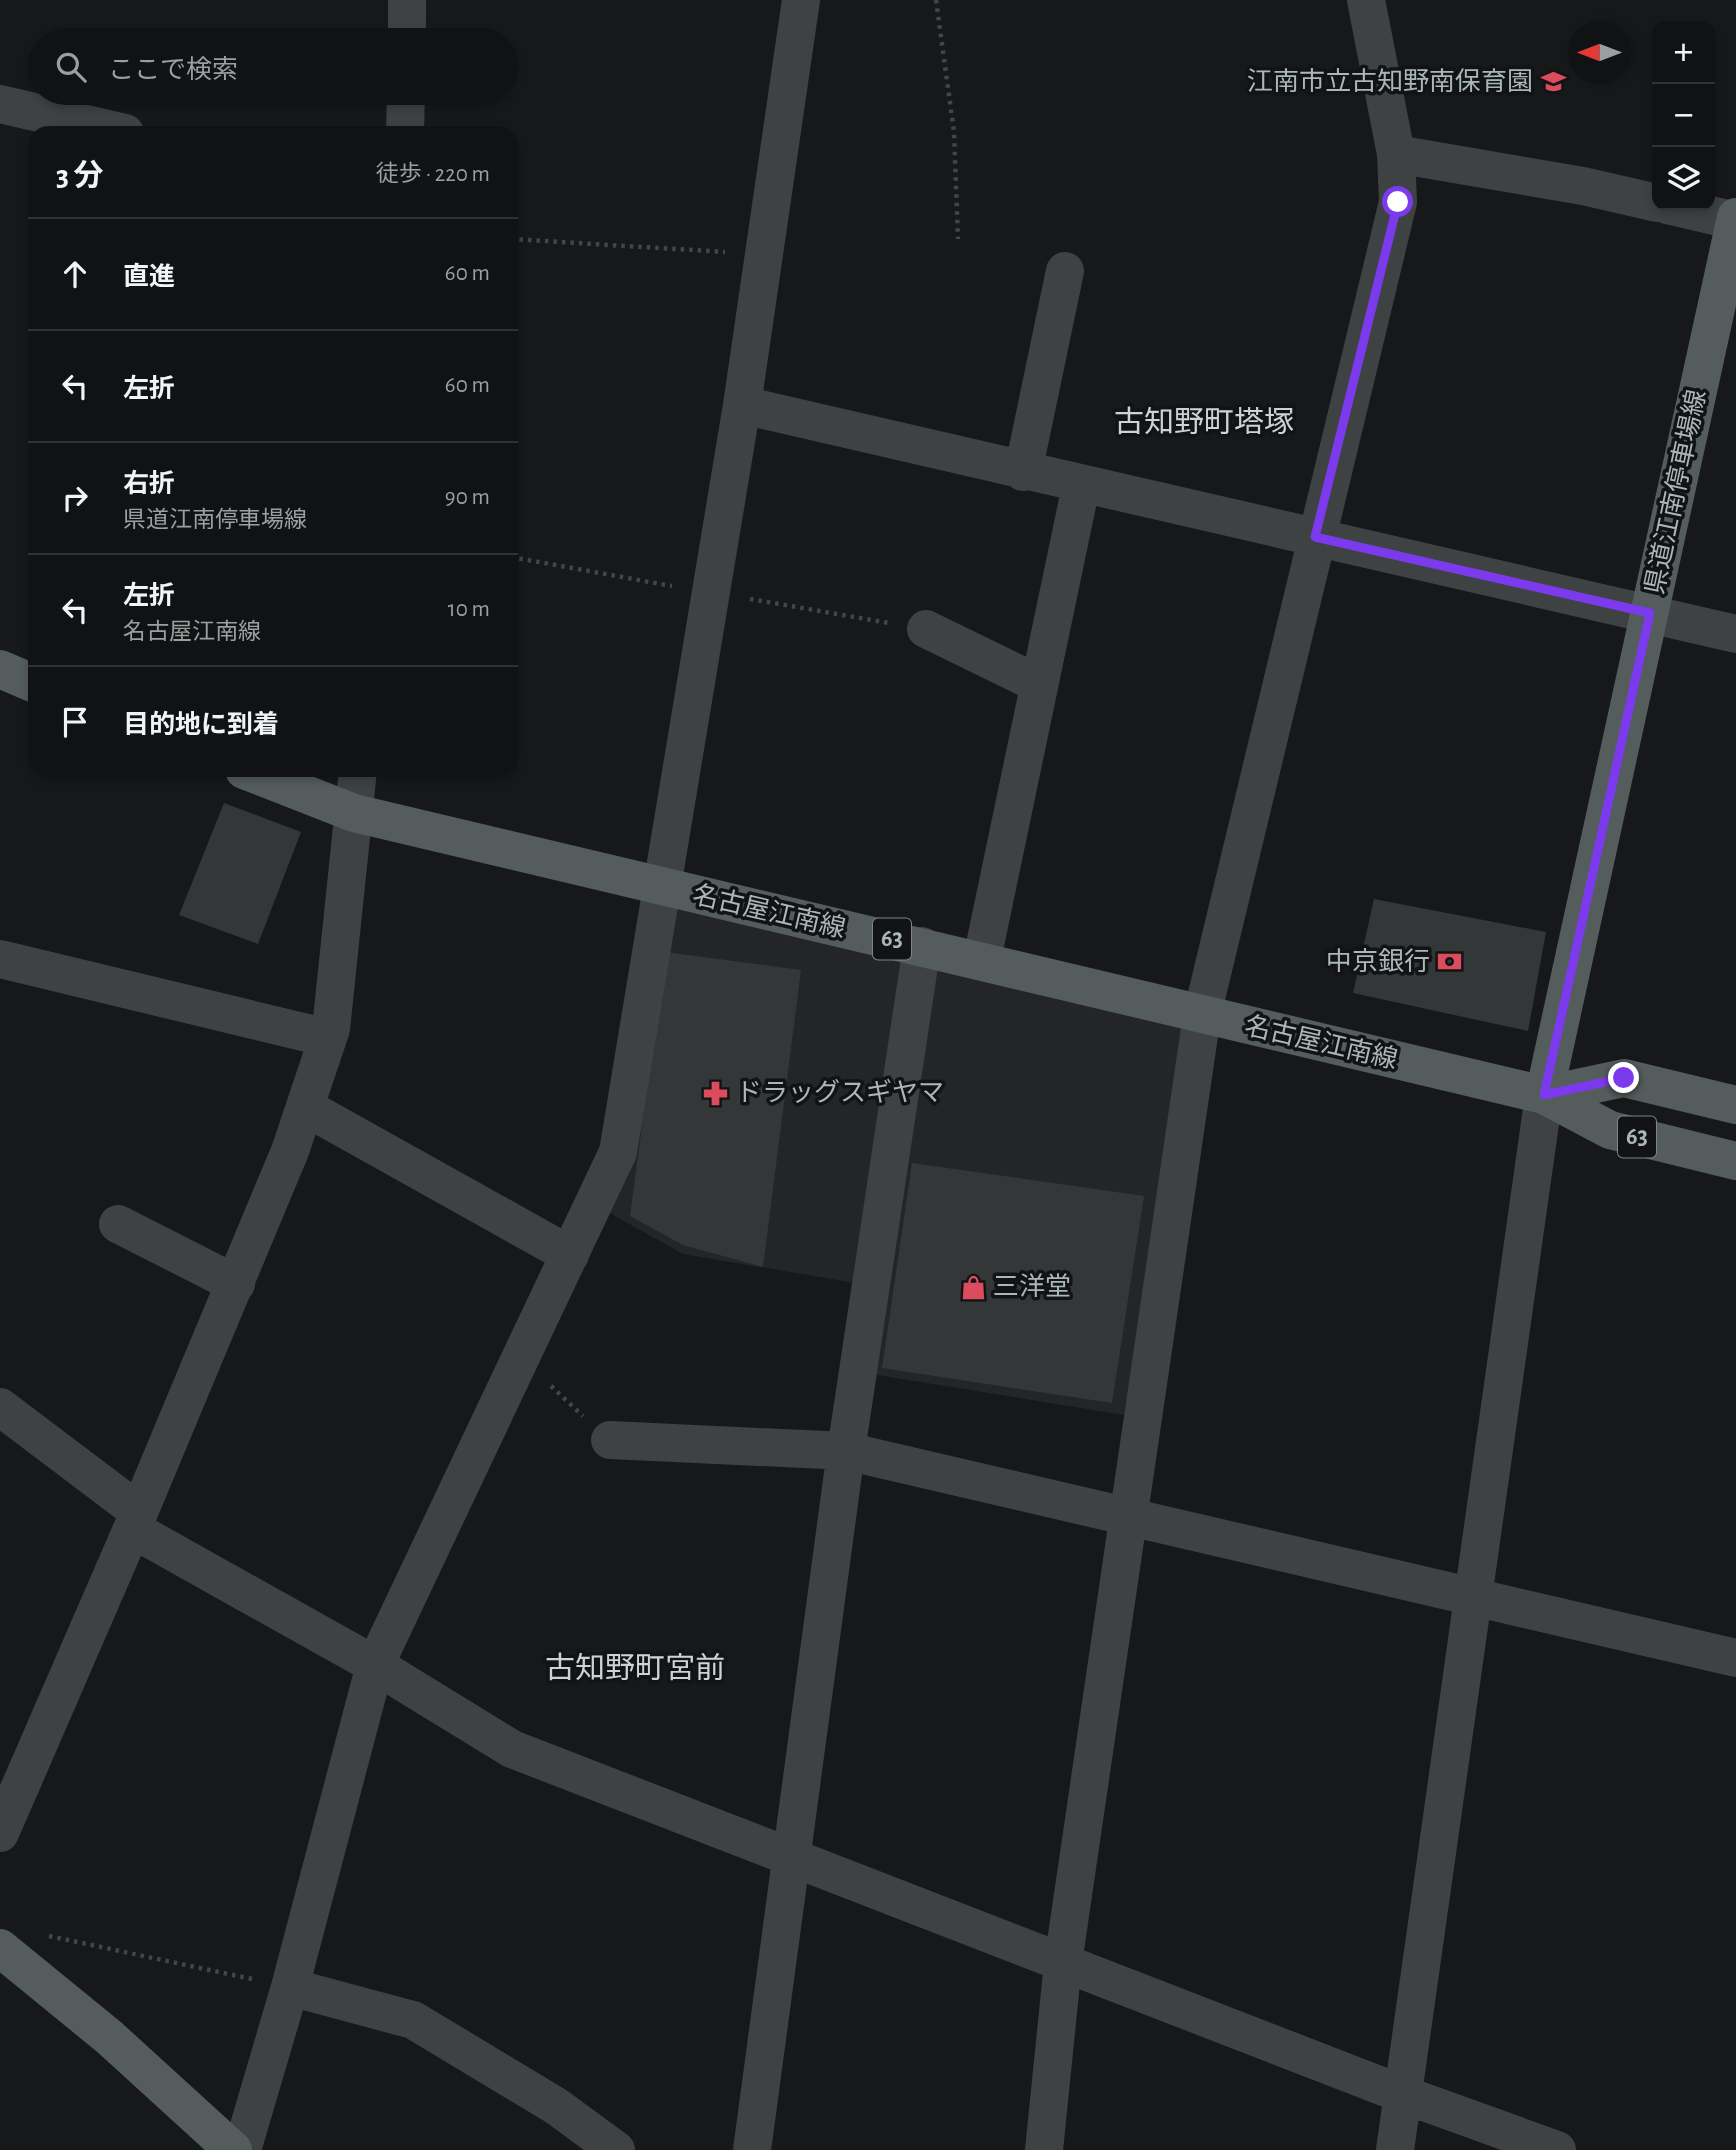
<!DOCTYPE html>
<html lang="ja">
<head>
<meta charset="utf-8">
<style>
  :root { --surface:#111213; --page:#1e2021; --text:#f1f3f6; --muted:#9c9ea0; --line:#303233 }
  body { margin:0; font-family:"Alegreya Sans","Noto Sans JP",sans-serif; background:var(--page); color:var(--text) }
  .controls { position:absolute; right:21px; top:21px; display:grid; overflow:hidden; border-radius:14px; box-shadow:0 4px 10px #0003 }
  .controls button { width:63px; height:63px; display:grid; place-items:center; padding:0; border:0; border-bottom:2px solid var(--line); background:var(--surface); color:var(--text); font:35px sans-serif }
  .compass { position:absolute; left:1568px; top:21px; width:63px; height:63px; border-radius:50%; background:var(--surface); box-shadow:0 4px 10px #0003; rotate:270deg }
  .stop { position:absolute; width:21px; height:21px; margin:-16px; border:5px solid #7c3aed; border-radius:50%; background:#fff }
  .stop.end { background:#7c3aed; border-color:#fff; box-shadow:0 2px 7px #0008 }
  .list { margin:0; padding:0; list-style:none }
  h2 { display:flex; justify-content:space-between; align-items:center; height:91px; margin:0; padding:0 28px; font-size:30px }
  h2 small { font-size:23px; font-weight:400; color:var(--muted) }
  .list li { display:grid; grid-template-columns:46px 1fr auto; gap:21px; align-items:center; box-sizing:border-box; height:112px; padding:0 28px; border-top:2px solid var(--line) }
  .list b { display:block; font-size:26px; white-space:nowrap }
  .list p { margin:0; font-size:23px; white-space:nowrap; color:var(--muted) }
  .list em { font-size:23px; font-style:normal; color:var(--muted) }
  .icon { flex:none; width:38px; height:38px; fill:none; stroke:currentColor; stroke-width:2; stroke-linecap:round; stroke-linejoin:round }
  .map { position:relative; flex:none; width:1736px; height:2150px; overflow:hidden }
  .search { position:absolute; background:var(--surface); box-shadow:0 4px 10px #0003; left:28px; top:28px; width:490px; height:77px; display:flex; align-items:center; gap:18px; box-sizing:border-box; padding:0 24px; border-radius:38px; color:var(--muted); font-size:26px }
  .panel { position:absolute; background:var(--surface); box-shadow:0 4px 10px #0003; left:28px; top:126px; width:490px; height:651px; border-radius:21px }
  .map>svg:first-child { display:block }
</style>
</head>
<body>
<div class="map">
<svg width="1736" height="2150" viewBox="0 0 1736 2150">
  <rect width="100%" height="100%" fill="#171819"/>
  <path fill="#232526" d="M671 903 910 953 861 1284 683 1254 608 1212Z
    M930 967 1186 1028 1124 1415 871 1374Z"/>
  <path fill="#343738" d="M224 803 301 832 258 944 179 915Z
    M1374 899 1546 932 1528 1031 1353 993Z
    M665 952 801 970 763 1267 683 1245 630 1216Z
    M912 1163 1144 1196 1112 1403 882 1368Z"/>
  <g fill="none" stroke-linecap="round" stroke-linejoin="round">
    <path stroke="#414646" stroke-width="4.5" stroke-dasharray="3.5 5" stroke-linecap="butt" d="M936 0 954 132 958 239
      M511 239 725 252
      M511 557 672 586
      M750 599 889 623
      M551 1386 583 1416
      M49 1936 252 1979"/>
    <path stroke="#3e4242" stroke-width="38" d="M407 40V0
      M0 104 125 133
      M405 133 406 93
      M1396 154 1583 186 1657 203
      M1667 205 1736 221
      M742 405 1736 634
      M1023 472 1065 271
      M926 629 1039 684
      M0 959 328 1038
      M982 959 1081 486
      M305 1107 570 1255
      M118 1224 236 1284
      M0 1407 139 1512
      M610 1440 846 1451 1736 1658
      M132 1529 375 1665 512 1749 1402 2094 1557 2150
      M0 1833 132 1529 290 1151 331 1029 358 770
      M290 1987 413 2020 556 2106 616 2150
      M242 2150 290 1987 375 1665 618 1152 742 405 801 0
      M752 2150 846 1451 922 946
      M1044 2150 1063 1963 1202 1015 1398 202 1396 154 1366 0
      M1395 2150 1544 1095"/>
    <path stroke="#555c5c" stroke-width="38" d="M0 669 35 684
      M244 770 354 813 1544 1095 1610 1130 1736 1161
      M1544 1095 1736 217
      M1544 1095 1624 1078 1736 1105
      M0 1948 109 2037 233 2150"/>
  </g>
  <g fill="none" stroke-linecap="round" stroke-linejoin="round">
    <path stroke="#7c3aed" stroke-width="9" d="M1398 202 1315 537 1650 613 1544 1095 1624 1078"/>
  </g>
  <defs>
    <symbol id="school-bare" viewBox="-9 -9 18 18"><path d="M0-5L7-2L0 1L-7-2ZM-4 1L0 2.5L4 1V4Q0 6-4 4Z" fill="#db4c5c" stroke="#121314" stroke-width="2.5" paint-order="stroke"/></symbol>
    <symbol id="bank-bare" viewBox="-9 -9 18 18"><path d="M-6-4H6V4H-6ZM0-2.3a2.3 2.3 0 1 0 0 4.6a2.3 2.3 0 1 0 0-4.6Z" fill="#db4c5c" stroke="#121314" stroke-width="2.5" paint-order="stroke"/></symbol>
    <symbol id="pharmacy-bare" viewBox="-9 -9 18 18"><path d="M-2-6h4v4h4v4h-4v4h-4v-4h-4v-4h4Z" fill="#db4c5c" stroke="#121314" stroke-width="2.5" paint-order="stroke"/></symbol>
    <symbol id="shop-bare" viewBox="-9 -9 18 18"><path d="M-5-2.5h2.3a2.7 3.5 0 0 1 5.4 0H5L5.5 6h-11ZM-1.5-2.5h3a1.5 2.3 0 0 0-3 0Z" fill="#db4c5c" stroke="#121314" stroke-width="2.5" paint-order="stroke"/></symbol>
  </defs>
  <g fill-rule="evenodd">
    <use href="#school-bare" x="1536" y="64" width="35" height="35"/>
    <use href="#bank-bare" x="1432" y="944" width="35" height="35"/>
    <use href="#pharmacy-bare" x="698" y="1076" width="35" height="35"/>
    <use href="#shop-bare" x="956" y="1270" width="35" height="35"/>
  </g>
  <g text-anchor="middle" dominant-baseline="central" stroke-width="7" stroke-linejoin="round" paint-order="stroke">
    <g fill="#121314" stroke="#7d8685" stroke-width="2">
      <rect x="873" y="918.5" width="38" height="41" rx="5"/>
      <rect x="1618" y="1116.5" width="38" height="41" rx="5"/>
    </g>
    <g font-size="24" font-weight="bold" fill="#abb7b6">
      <text x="892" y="939">63</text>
      <text x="1637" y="1137">63</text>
    </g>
    <g font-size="26" fill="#abb7b6" stroke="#121314" text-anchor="end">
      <text x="1533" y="82">江南市立古知野南保育園</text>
      <text x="1430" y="962">中京銀行</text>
      <text x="736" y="1093" text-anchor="start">ドラッグスギヤマ</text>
      <text x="993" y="1287" text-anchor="start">三洋堂</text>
    </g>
    <g font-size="26" fill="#abb7b6" stroke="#121314">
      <text transform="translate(1676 492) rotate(-78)">県道江南停車場線</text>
      <text transform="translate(769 912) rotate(13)">名古屋江南線</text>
      <text transform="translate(1321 1043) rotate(13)">名古屋江南線</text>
    </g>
    <g font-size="30" fill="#cbd4d3" stroke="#121314">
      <text x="1204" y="423">古知野町塔塚</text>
      <text x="635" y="1669">古知野町宮前</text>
    </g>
  </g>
</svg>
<div class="controls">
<button>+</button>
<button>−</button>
<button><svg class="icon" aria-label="layers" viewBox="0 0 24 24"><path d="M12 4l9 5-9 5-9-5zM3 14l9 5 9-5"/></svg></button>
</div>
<svg class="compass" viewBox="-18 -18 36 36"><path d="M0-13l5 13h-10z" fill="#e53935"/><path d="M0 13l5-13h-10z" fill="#9c9ea0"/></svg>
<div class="stop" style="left:1398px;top:202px"></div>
<div class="stop end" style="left:1624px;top:1078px"></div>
<div class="search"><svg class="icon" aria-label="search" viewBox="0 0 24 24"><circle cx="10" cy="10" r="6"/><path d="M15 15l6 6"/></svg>ここで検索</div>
<section class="panel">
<h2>3 分<small>徒歩 · 220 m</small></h2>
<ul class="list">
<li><svg class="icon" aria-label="ahead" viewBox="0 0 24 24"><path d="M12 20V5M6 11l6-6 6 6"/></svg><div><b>直進</b></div><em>60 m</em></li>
<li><svg class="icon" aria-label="left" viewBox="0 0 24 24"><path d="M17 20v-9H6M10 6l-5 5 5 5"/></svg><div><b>左折</b></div><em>60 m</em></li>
<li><svg class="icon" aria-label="right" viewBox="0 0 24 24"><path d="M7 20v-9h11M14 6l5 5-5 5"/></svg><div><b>右折</b><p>県道江南停車場線</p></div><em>90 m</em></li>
<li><svg class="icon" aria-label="left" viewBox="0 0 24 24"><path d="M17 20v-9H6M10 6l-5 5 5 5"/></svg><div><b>左折</b><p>名古屋江南線</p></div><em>10 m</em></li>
<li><svg class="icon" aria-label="arrive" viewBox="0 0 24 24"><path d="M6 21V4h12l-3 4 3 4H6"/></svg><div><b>目的地に到着</b></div></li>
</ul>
</section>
</div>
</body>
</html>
